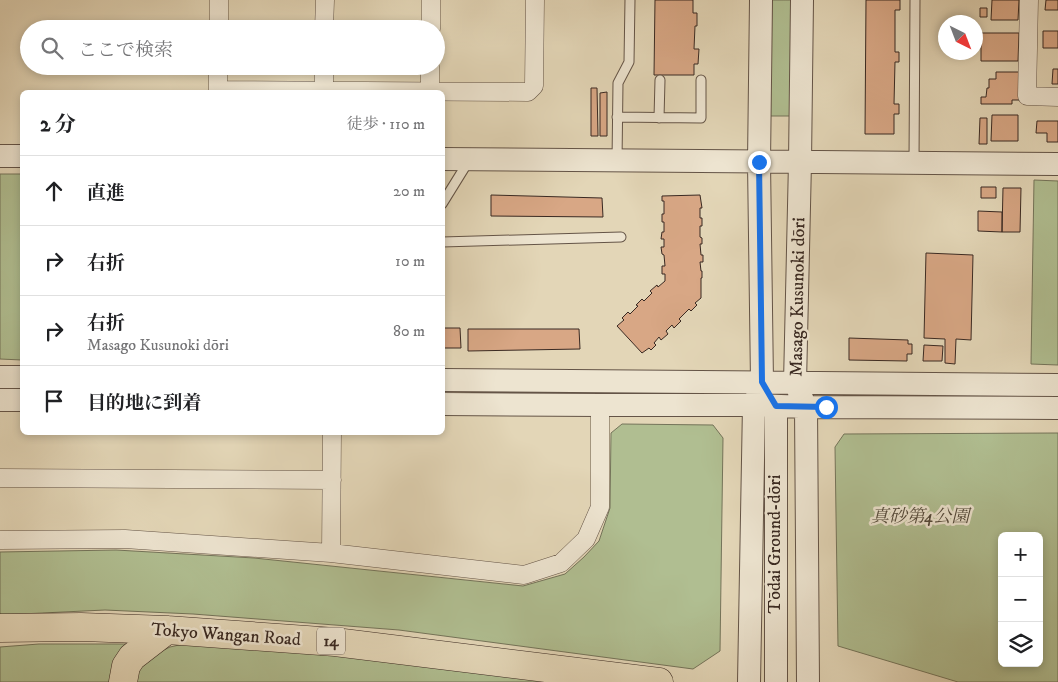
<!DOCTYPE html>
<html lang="ja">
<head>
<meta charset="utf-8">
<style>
  :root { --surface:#fff; --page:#f2f2f2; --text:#202124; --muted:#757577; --line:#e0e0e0 }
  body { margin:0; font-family:"IM FELL DW Pica","Noto Serif JP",serif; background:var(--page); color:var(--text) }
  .controls { position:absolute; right:15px; bottom:15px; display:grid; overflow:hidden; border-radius:8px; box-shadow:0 2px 8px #0003 }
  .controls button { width:45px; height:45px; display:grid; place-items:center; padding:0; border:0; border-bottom:1px solid var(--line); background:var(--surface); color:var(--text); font:25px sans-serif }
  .compass { position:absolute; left:938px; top:15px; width:45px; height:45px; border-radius:50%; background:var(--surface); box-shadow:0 2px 8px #0003; rotate:138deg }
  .stop { position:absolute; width:15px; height:15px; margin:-11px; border:4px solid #1a73e8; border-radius:50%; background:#fff }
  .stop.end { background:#1a73e8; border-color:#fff; box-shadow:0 1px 5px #0008 }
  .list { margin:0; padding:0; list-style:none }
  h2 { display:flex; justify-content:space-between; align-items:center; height:65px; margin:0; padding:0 20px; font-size:21px }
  h2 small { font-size:16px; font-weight:400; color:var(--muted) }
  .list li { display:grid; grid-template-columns:32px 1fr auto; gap:15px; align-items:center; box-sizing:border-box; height:70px; padding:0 20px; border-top:1px solid var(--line) }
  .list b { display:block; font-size:19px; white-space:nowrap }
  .list p { margin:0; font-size:16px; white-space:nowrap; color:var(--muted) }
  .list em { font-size:16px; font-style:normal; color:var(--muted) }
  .icon { flex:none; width:28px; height:28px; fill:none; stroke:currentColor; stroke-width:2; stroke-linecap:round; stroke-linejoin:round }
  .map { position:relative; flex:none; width:1058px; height:682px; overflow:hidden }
  .search { position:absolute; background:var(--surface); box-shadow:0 2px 8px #0003; left:20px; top:20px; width:425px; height:55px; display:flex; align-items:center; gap:12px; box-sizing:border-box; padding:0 18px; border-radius:28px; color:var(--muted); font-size:19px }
  .panel { position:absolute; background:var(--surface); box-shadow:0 2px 8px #0003; left:20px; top:90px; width:425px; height:345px; border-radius:8px }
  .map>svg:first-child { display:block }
</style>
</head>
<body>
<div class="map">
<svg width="1058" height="682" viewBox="0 0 1058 682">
  <rect width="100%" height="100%" fill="#e3d6b7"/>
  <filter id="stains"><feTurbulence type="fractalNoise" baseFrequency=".004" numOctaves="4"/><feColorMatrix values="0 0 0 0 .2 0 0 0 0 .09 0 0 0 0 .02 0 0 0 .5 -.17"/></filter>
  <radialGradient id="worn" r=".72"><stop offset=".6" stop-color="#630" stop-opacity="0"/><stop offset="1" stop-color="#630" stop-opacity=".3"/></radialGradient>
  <path fill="#b0be91" stroke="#74745a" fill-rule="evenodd" d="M771 0H793L791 116H770Z
    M0 174H22V360L0 359Z
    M1034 180 1058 181V365L1031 364Z
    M622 424 713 425 723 438 720 651 693 669 399 630 193 614 105 610 0 615V552L116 550 254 558 523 586 565 574 584 557 599 541 610 508 611 433Z
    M1058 433V682H958L838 646 835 447 844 434ZM1002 536H1039V663H1002Z
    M197 641 341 653 572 682H131L145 659 170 647Z
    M39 644H127L111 682H0V647Z"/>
  <path fill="#d8a785" stroke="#392922" d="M655 0H693V13H697V26H695L694 49H699L698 64H694V75H654Z
    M866 0H900V10H895V52H899V62H895L894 104H899V114H894V134H865Z
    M992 0H1019L1018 20H991Z
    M1046 0H1058V10H1045Z
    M980 8H987V17H980Z
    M1043 31H1058V48H1043Z
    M981 33H1019L1018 61H981Z
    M1053 69H1058V84H1052Z
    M996 72H1019V100H1012V104H981V97H986L987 88H989V79H996Z
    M591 88H597L598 136H591Z
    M607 92V136H600V93Z
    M992 115H1018V141H991Z
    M980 118H987V144H979Z
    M1037 121H1058V142H1047V133H1036Z
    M981 187H996V198H981Z
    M1003 188H1021L1020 232H1002Z
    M491 195 602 198 603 217 491 216Z
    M700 195 702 208H700V218H702V226H700V237L702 238V244H700L701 255H703V262H700L701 271H702V278H701V298L695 303 697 305 691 311 689 309 679 319 681 321 674 328 672 325 666 331 668 334 661 340 659 337 654 343 656 345 651 350 649 348 642 353 617 326 624 320 622 318 628 312 630 314 638 306 636 305 642 299 644 301 652 293 650 291 657 285 658 287 665 281V274H662V266H665L664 255 662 254 661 247H664V239H661L662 232H664V222H662V214H664V201H662V196Z
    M978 211 1002 212V232L978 231Z
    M926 253 973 255 971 340 956 339 955 364 945 363V339L924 338Z
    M442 328H460L461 348H442Z
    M468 329H579L580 349 468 351Z
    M849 338 908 340V344H912V354H907V361L849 360Z
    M924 345 943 346 942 361H923Z"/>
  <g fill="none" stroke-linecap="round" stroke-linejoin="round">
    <defs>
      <path id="service" d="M617 117 701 118V80
        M659 118 660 80
        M617 161 618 83 629 62 630 0
        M914 162 915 0
        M442 204 468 162
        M442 242 621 237"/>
      <path id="minor" d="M1029 0 1027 96 1058 97
        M219 29V0
        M324 29 325 0
        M431 29V0
        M218 90 528 92 534 86 535 0
        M324 90V66
        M430 91V66
        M218 92V66
        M0 478 332 480
        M0 540 125 539 331 553 524 575 561 563 586 539 600 507V405
        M331 553 332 432"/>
      <path id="tertiary" d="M802 0 800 162 795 383 806 407 808 682
        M0 156H22
        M442 159 1058 164
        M0 377H22
        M442 380 1058 385
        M0 400H22
        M442 404 600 405H754L806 407 1058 408
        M749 682 754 405 762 382 759 162 761 0
        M776 682V406"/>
      <path id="trunk" d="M0 628 81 627 167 630 335 642 659 682
        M123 682 126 666 132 657 167 630"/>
    </defs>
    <use href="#service" stroke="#645447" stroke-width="11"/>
    <use href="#minor" stroke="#645447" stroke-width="19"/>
    <use href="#tertiary" stroke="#645447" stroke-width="24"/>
    <use href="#trunk" stroke="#392922" stroke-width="29"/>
    <use href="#service" stroke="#ede4d0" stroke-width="9"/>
    <use href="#minor" stroke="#ede4d0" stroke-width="18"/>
    <use href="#tertiary" stroke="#ede4d0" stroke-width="22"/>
    <use href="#trunk" stroke="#e3d6b7" stroke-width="28"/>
  </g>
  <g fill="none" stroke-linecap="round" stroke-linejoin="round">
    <path stroke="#1a73e8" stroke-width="6" d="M759 162 762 382 776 406 826 407"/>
  </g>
  <g text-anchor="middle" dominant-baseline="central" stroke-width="5" stroke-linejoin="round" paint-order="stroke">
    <rect fill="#ede4d0" stroke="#6f6156" stroke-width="1" x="317" y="627.5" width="28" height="27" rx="4"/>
    <g font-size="16" font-weight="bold" fill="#392922">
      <text x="331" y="641">14</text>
    </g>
    <g font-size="18" fill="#392922" stroke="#ede4d0">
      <text transform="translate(798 297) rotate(-89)">Masago Kusunoki dōri</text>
      <text transform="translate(775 544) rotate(-90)">Tōdai Ground-dōri</text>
      <text transform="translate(226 635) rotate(4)">Tokyo Wangan Road</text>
    </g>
    <g font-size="18" font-style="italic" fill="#514738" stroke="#ede4d0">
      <text x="920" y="517">真砂第4公園</text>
    </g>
  </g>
  <rect width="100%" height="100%" filter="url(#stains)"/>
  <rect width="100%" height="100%" fill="url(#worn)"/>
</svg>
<div class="controls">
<button>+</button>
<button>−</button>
<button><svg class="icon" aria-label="layers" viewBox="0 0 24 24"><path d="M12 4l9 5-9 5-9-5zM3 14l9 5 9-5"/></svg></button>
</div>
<svg class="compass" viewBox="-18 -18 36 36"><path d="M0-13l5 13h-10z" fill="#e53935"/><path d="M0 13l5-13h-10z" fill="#757577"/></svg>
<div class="stop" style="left:826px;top:407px"></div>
<div class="stop end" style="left:759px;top:162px"></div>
<div class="search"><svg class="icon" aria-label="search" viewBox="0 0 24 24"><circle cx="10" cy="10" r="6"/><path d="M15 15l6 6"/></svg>ここで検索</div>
<section class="panel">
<h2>2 分<small>徒歩 · 110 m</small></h2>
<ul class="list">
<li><svg class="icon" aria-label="ahead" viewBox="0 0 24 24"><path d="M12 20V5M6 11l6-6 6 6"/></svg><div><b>直進</b></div><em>20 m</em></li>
<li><svg class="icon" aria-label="right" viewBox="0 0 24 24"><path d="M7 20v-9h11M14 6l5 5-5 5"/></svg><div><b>右折</b></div><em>10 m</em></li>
<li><svg class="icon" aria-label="right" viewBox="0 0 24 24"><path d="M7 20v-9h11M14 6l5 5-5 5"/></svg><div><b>右折</b><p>Masago Kusunoki dōri</p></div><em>80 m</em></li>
<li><svg class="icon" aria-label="arrive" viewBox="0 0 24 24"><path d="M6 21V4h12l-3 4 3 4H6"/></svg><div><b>目的地に到着</b></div></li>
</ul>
</section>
</div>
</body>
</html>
